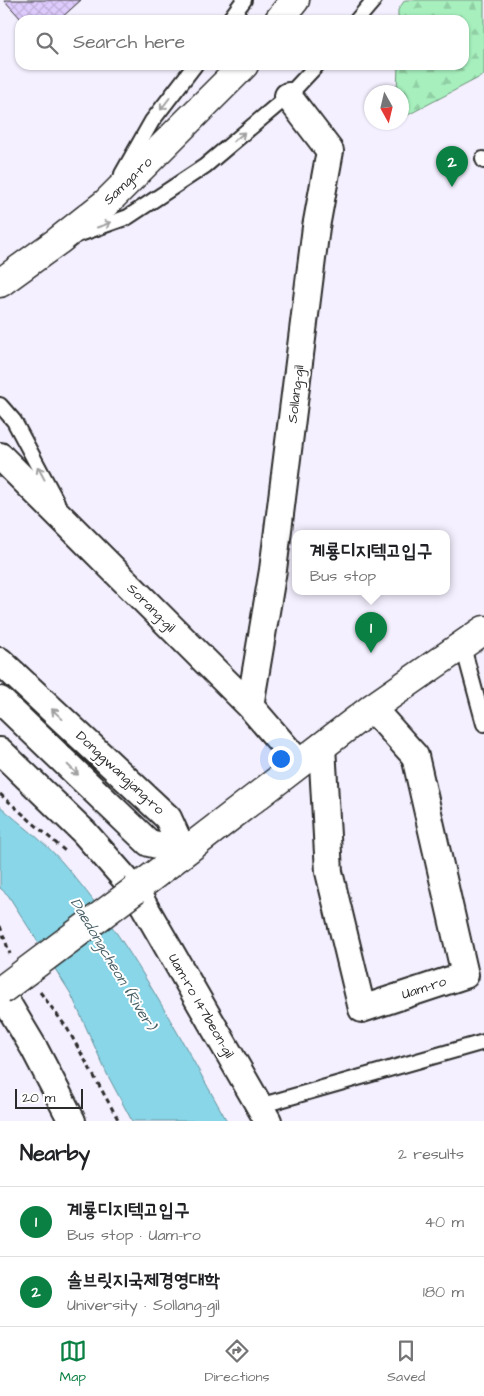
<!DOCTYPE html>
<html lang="en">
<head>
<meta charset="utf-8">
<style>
  :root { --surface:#fff; --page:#f6f6f6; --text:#202124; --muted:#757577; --line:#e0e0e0; --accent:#0b8043 }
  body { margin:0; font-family:"Architects Daughter","Poor Story",sans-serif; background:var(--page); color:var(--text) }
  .compass { position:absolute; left:364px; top:85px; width:45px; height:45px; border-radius:50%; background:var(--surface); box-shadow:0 1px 4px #0004; rotate:172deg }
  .scale { position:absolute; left:15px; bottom:12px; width:68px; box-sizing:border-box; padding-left:5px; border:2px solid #2b2b2b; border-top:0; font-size:14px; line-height:18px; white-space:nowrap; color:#2b2b2b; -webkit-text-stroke:4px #fff; paint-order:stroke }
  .you { position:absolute; left:280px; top:758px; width:18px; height:18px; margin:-12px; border:4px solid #fff; border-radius:50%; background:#1a73e8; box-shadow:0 0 0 8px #1a73e833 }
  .badge { display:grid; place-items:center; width:32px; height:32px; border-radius:50%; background:var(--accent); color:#fff; font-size:16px; font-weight:700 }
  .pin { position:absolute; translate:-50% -41px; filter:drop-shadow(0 1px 2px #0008) }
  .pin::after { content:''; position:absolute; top:26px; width:18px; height:15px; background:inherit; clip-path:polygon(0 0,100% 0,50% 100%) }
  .popup { position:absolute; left:292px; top:530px; width:158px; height:65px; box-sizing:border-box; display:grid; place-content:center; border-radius:10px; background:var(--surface); filter:drop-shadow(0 1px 4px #0005); font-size:16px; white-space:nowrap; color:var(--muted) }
  .popup b { font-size:19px; color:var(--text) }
  .popup::after { content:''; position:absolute; left:50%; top:100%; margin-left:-10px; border:10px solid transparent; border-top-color:var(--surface) }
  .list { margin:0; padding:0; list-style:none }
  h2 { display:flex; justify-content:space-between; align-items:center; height:65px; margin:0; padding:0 20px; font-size:21px }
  h2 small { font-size:16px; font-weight:400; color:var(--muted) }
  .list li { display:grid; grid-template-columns:32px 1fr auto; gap:15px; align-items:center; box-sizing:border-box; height:70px; padding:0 20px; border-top:1px solid var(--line) }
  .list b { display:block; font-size:19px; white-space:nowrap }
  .list p { margin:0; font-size:16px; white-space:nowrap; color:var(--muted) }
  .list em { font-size:16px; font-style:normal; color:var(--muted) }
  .icon { flex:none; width:28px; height:28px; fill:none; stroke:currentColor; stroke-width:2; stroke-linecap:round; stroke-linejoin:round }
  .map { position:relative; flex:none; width:484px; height:1121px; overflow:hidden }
  .search { position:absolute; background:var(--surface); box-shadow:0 1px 4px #0004; left:15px; right:15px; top:15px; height:55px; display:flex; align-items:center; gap:12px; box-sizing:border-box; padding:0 18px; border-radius:15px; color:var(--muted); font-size:19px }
  .sheet { height:205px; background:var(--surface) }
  nav { display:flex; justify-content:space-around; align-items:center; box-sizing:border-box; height:70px; border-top:1px solid var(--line); background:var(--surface); font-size:14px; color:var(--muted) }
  nav a { display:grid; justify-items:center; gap:2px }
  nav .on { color:var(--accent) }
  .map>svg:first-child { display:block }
</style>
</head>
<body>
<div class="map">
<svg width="484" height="1121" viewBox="0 0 484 1121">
  <defs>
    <pattern id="forest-firs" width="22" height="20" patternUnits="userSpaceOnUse" patternTransform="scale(1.25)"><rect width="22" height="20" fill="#a7f0be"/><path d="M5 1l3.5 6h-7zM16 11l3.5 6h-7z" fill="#90cea3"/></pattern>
    <pattern id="building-cross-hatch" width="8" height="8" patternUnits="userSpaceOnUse" patternTransform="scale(1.25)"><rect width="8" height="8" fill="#dfccfe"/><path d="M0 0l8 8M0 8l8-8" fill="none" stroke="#c0afda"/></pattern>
  </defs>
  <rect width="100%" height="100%" fill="#f5f0ff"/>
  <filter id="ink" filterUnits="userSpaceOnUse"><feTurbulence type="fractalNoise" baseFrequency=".02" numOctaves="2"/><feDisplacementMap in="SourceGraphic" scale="10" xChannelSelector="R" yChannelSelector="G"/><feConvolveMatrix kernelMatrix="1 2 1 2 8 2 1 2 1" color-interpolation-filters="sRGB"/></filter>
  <g filter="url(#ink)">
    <path fill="url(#forest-firs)" stroke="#698e74" d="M405 0H484V75L402 118V92H397L398 65H464V20H398V10Z"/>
    <path fill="#89d6e8" stroke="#63929c" d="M0 806C20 824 44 841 62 862 129 938 177 1033 227 1121H132L107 1074 71 994 8 895 0 888Z"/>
    <path fill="url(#building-cross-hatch)" stroke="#2b2b2b" d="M4 0H81L59 20H22Z"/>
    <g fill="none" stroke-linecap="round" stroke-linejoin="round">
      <defs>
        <path id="service" d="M229 20 244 0
          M357 20 374 0
          M483 159 484 161
          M122 174 152 121 195 65
          M80 234 128 217 205 166 288 96 317 65
          M0 405 14 421 57 502
          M462 643 484 724
          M259 1106 484 1042"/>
        <path id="minor" d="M0 456 250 706 299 763
          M0 661 168 818 183 851
          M0 700 149 843 183 851
          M250 706 273 570 316 227 330 151 288 96
          M322 746 329 872 362 1009 465 975 415 756 372 708
          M0 751 84 832 135 890 268 1121
          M0 991 34 1048 72 1121"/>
        <path id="tertiary" d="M279 20 295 0
          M0 283 58 241 106 203 244 65"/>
        <path id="secondary" d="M135 890 372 708 484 630"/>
      </defs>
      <use href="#service" stroke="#2b2b2b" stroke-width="18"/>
      <use href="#minor" stroke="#2b2b2b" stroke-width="30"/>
      <use href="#tertiary" stroke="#2b2b2b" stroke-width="31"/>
      <use href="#secondary" stroke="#2b2b2b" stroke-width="31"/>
      <path stroke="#2b2b2b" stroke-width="3" stroke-dasharray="5 4" stroke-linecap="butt" d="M0 794 65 851
        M0 926 10 954
        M40 992 67 1028 119 1121"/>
      <use href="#service" stroke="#fff" stroke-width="14"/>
      <use href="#minor" stroke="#fff" stroke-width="26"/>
      <use href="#tertiary" stroke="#fff" stroke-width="28"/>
      <use href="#secondary" stroke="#fff" stroke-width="28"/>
      <defs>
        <path id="secondary-bridge" d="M0 991 135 890"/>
      </defs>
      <use href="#secondary-bridge" stroke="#2b2b2b" stroke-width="31" stroke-linecap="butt"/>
      <use href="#secondary-bridge" stroke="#fff" stroke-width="28"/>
    </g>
    <defs><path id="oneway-shaft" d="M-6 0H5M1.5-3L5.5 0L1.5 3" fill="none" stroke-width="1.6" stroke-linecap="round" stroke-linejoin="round" transform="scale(1.25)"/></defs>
    <g stroke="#a0a0a0">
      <use href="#oneway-shaft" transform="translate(165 104) rotate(127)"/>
      <use href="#oneway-shaft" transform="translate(239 137) rotate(-40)"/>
      <use href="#oneway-shaft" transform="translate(104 225) rotate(-19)"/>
      <use href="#oneway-shaft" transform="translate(41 473) rotate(-118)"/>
      <use href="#oneway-shaft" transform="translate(57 714) rotate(-137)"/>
      <use href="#oneway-shaft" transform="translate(73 770) rotate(44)"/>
    </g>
  </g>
  <g text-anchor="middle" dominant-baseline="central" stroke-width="4" stroke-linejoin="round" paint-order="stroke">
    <g font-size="14" fill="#2b2b2b" stroke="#fff">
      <text transform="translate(128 181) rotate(-44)">Samga-ro</text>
      <text transform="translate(296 394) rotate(-83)">Sollang-gil</text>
      <text transform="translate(151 608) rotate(45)">Sorang-gil</text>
      <text transform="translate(120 773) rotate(43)">Donggwangjang-ro</text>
      <text transform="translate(424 988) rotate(-18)">Uam-ro</text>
      <text transform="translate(201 1006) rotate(60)">Uam-ro 147beon-gil</text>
    </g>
    <g font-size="15" font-style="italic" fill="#475e64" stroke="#fff">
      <text transform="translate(113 964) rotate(59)">Daedongcheon (River)</text>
    </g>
  </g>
</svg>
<svg class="compass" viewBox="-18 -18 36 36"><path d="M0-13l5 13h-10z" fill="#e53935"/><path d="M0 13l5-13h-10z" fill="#757577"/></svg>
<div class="scale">20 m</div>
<div class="you"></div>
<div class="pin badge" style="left:371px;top:653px">1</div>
<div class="popup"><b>계룡디지텍고입구</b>Bus stop</div>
<div class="pin badge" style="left:452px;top:187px">2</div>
<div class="search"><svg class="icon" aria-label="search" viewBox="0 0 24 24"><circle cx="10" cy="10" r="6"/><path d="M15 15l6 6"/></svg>Search here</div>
</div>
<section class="sheet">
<h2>Nearby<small>2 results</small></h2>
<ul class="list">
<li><span class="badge">1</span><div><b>계룡디지텍고입구</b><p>Bus stop · Uam-ro</p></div><em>40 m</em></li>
<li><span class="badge">2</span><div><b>솔브릿지국제경영대학</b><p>University · Sollang-gil</p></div><em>180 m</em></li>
</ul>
</section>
<nav>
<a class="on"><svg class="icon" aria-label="map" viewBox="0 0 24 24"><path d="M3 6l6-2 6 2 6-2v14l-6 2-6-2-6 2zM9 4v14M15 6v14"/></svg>Map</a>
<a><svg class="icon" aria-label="directions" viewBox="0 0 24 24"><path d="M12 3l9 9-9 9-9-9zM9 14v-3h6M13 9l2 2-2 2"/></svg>Directions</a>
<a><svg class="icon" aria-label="saved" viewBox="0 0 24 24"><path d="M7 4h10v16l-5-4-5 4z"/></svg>Saved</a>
</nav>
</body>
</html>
